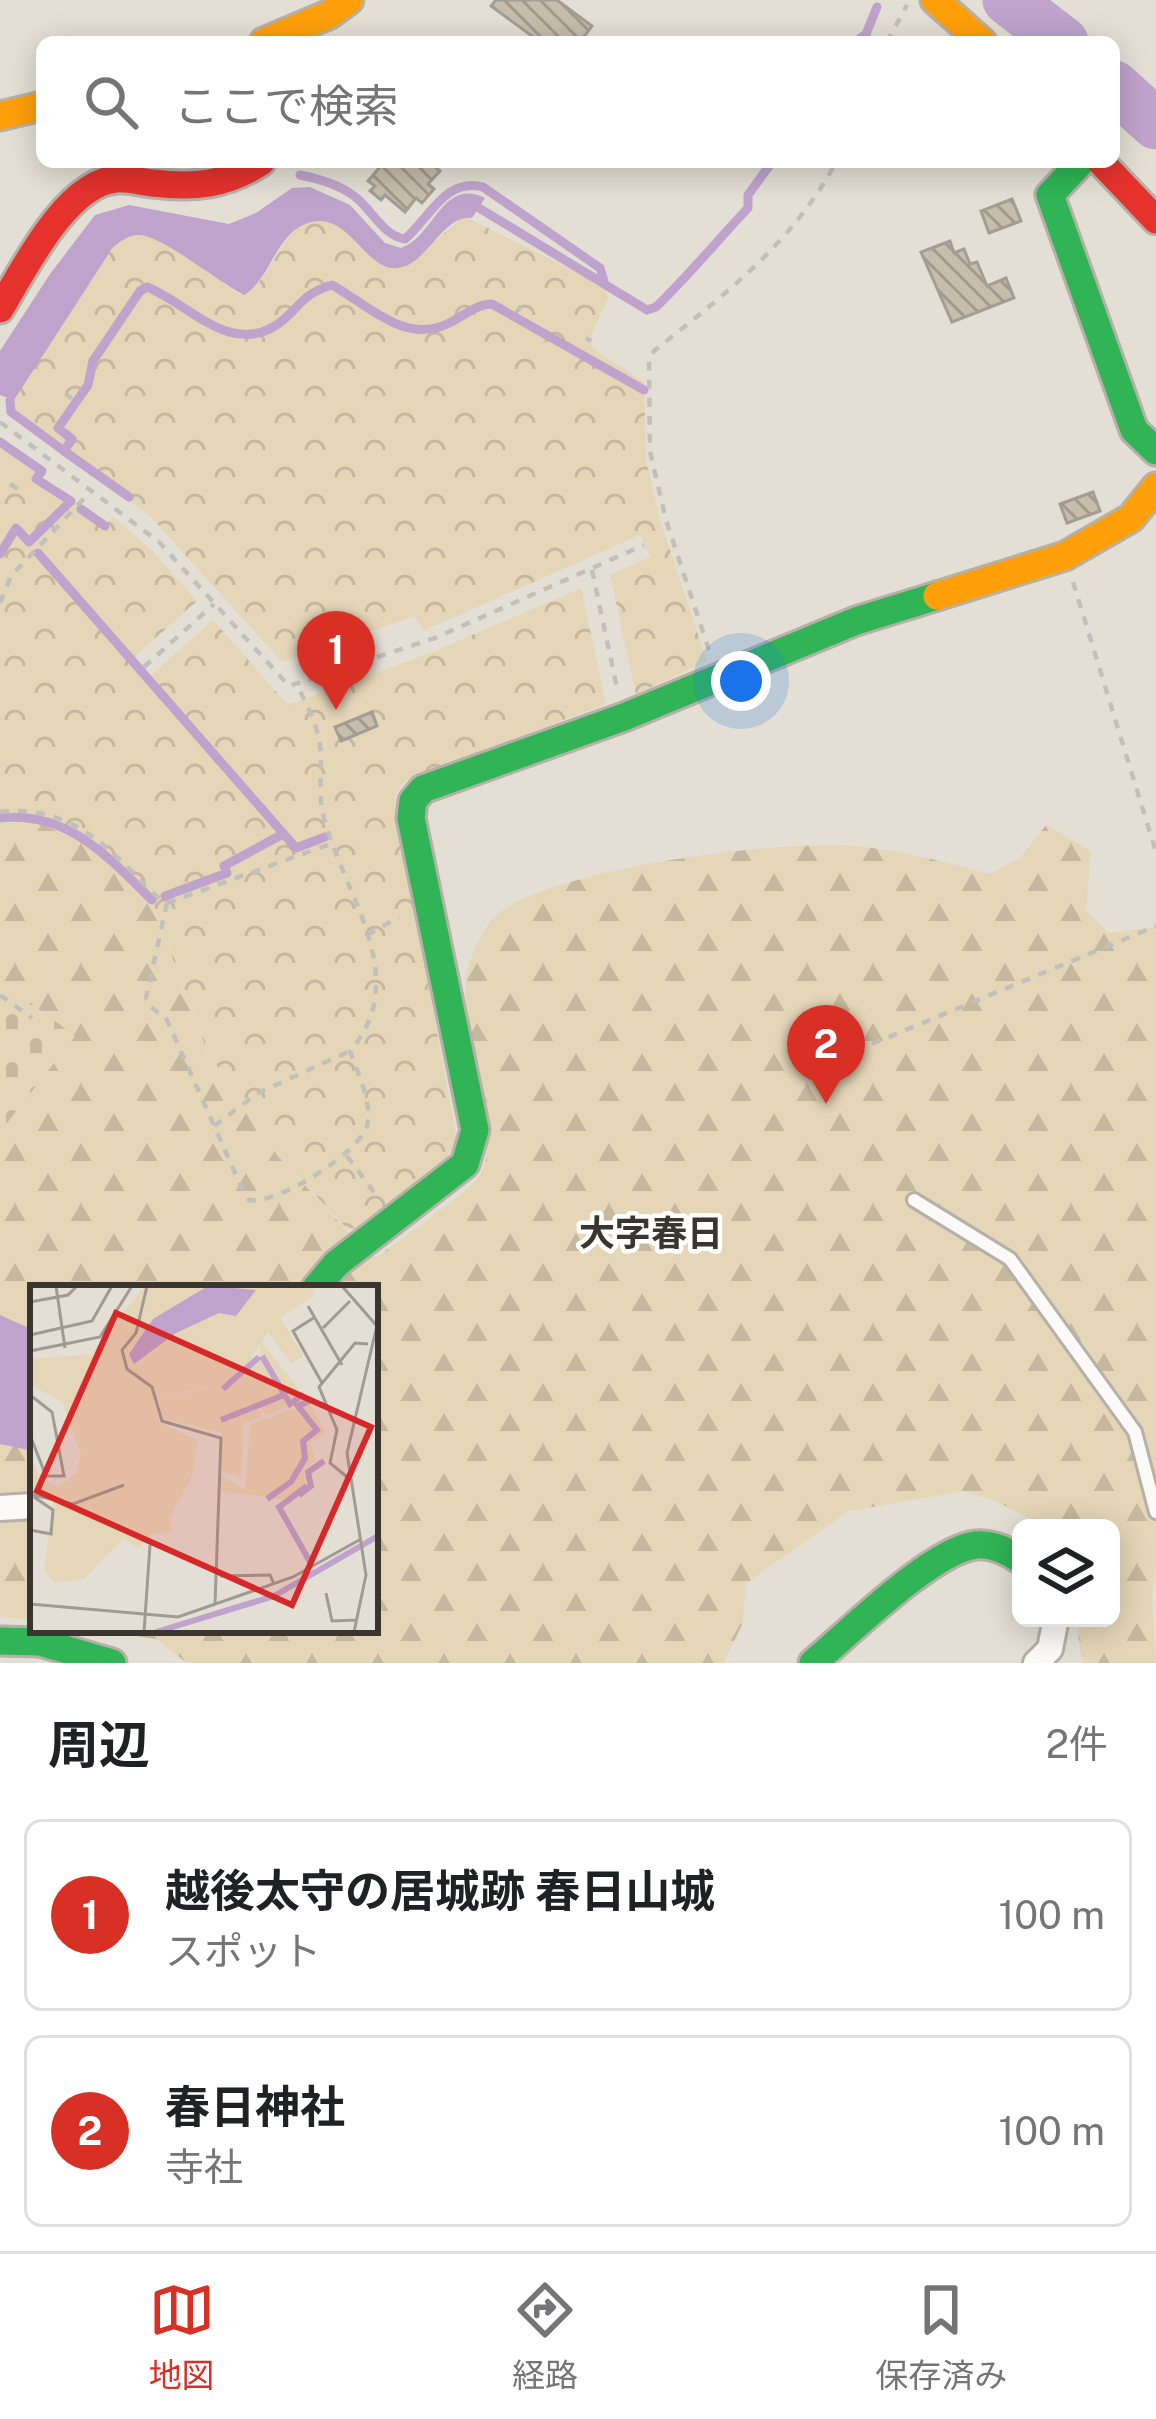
<!DOCTYPE html>
<html lang="ja">
<head>
<meta charset="utf-8">
<style>
  :root { --surface:#fff; --page:#f6f6f6; --text:#202124; --muted:#757577; --line:#e0e0e0; --accent:#d93025 }
  body { margin:0; font-family:"Public Sans","Noto Sans JP",sans-serif; background:var(--page); color:var(--text) }
  .controls { position:absolute; right:36px; bottom:36px; display:grid; overflow:hidden; border-radius:18px; box-shadow:0 6px 30px #0003 }
  .controls button { width:108px; height:108px; display:grid; place-items:center; padding:0; border:0; border-bottom:3px solid var(--line); background:var(--surface); color:var(--text); font:60px sans-serif }
  .you { position:absolute; left:741px; top:681px; width:42px; height:42px; margin:-30px; border:9px solid #fff; border-radius:50%; background:#1a73e8; box-shadow:0 0 0 18px #1a73e833 }
  .badge { display:grid; place-items:center; width:78px; height:78px; border-radius:50%; background:var(--accent); color:#fff; font-size:39px; font-weight:700 }
  .pin { position:absolute; translate:-50% -99px; filter:drop-shadow(0 3px 6px #0008) }
  .pin::after { content:''; position:absolute; top:63px; width:42px; height:36px; background:inherit; clip-path:polygon(0 0,100% 0,50% 100%) }
  .list { margin:0; padding:0; list-style:none }
  h2 { display:flex; justify-content:space-between; align-items:center; height:156px; margin:0; padding:0 48px; font-size:51px }
  h2 small { font-size:39px; font-weight:400; color:var(--muted) }
  .list li { display:grid; grid-template-columns:78px 1fr auto; gap:36px; align-items:center; box-sizing:border-box; height:192px; margin:0 24px 24px; padding:0 24px; border:3px solid var(--line); border-radius:18px }
  .list b { display:block; font-size:45px; white-space:nowrap }
  .list p { margin:0; font-size:39px; white-space:nowrap; color:var(--muted) }
  .list em { font-size:39px; font-style:normal; color:var(--muted) }
  .icon { flex:none; width:66px; height:66px; fill:none; stroke:currentColor; stroke-width:2; stroke-linecap:round; stroke-linejoin:round }
  .map { position:relative; flex:none; width:1156px; height:1663px; overflow:hidden }
  .search { position:absolute; background:var(--surface); box-shadow:0 6px 30px #0003; left:36px; right:36px; top:36px; height:132px; display:flex; align-items:center; gap:30px; box-sizing:border-box; padding:0 42px; border-radius:18px; color:var(--muted); font-size:45px }
  .sheet { height:588px; background:var(--surface) }
  nav { display:flex; justify-content:space-around; align-items:center; box-sizing:border-box; height:168px; border-top:3px solid var(--line); background:var(--surface); font-size:33px; color:var(--muted) }
  nav a { display:grid; justify-items:center; gap:6px }
  nav .on { color:var(--accent) }
  .map>svg:first-child { display:block }
</style>
</head>
<body>
<div class="map">
<svg width="1156" height="1663" viewBox="0 0 1156 1663">
  <defs>
    <pattern id="forest-firs" width="22" height="20" patternUnits="userSpaceOnUse" patternTransform="scale(3)"><rect width="22" height="20" fill="#e5d6b8"/><path d="M5 1l3.5 6h-7zM16 11l3.5 6h-7z" fill="#c5b89e"/></pattern>
    <pattern id="cemetery-stones" width="16" height="16" patternUnits="userSpaceOnUse" patternTransform="scale(3)"><rect width="16" height="16" fill="#e5d6b8"/><path d="M2 7V4a2 2 0 0 1 4 0v3zM10 15v-3a2 2 0 0 1 4 0v3z" fill="#c5b89e"/></pattern>
    <pattern id="park-crowns" width="20" height="18" patternUnits="userSpaceOnUse" patternTransform="scale(3)"><rect width="20" height="18" fill="#e5d6b8"/><path d="M2 6a3 3 0 1 1 6 0M12 15a3 3 0 1 1 6 0" fill="none" stroke="#c5b89e"/></pattern>
    <pattern id="building-back-hatch" width="6" height="6" patternUnits="userSpaceOnUse" patternTransform="scale(3)"><rect width="6" height="6" fill="#c7bdab"/><path d="M-1 5l2 2M0 0l6 6M5-1l2 2" fill="none" stroke="#a39a8c"/></pattern>
  </defs>
  <rect width="100%" height="100%" fill="#e4dfd4"/>
  <path fill="url(#forest-firs)" d="M36 822 89 845 152 905 208 1054 278 1156 370 1256H379C401 1238 465 1196 479 1176 506 1140 455 1021 468 968 473 950 484 925 499 913 559 867 788 838 865 847 907 852 949 863 990 874L1020 858 1046 825 1091 851 1086 910 1109 933 1156 927V1568C1148 1600 1156 1630 1156 1663H1082L1076 1618H1111V1528H1048L997 1502 964 1491 849 1511 745 1584 743 1623 723 1663H187L156 1639 93 1630H375V1288H33V1621L0 1616V823Z"/>
  <path fill="url(#cemetery-stones)" d="M0 980 75 1036 0 1132Z"/>
  <path fill="url(#park-crowns)" d="M464 216 604 286 608 298 591 336 593 348 644 382 646 460 660 520 707 661 636 694 610 575 650 557 640 535 423 631 415 616 282 662 151 517 13 413V400L113 247C121 241 130 235 140 235 162 235 219 281 240 295 276 286 284 201 332 223 351 231 370 252 386 265L427 248Z
    M0 445 106 524 113 517 153 551 197 601 132 659 148 678 213 620 288 705 430 653 581 588 606 704 424 772 404 782 394 798 458 1146 453 1158 358 1228 347 1229 278 1155 208 1053 152 904 88 845 71 835 37 821H0Z"/>
  <path fill="#bfa3cc" d="M310 187 350 205 385 243 401 248C435 236 442 177 485 198L472 218C442 215 428 264 398 268 364 273 348 204 303 225 275 238 270 279 244 295 220 283 162 236 140 235 130 234 121 241 113 247L14 400 0 395V351L50 274 95 215 129 205 229 224 256 213 292 188Z
    M0 1315 33 1330V1451L0 1444Z"/>
  <g fill="none" stroke-linecap="round" stroke-linejoin="round">
    <path stroke="#bfa3cc" stroke-width="9" d="M855 42 866 34 877 7
      M300 175C319 179 338 184 354 196 372 209 383 236 405 239 430 218 445 177 483 187L600 268 604 281
      M479 208 647 310 656 307C689 275 716 242 748 208V195L772 162
      M10 401 11 412 64 451 72 439 58 428 88 385 93 361 140 291 147 287C188 303 230 357 278 324 300 308 301 294 332 285 368 305 404 344 447 324 463 317 475 304 492 304L644 390
      M0 442 42 471 36 479 71 501 29 542 16 528 0 554
      M64 451 129 497
      M81 509 105 526
      M38 553 296 848 325 837
      M0 818C67 810 108 857 152 900
      M165 896 227 873 224 866 283 834"/>
    <path stroke="#bfa3cc" stroke-width="51" d="M1008 0 1063 42
      M1114 86 1156 124"/>
  </g>
  <path fill="url(#building-back-hatch)" stroke="#a19e95" stroke-width="3" d="M496 0H557L592 26 580 42H549L543 38 540 42 491 6Z
    M384 162 415 165 429 162 440 171 428 184 434 189 422 203 416 198 405 212 385 195 381 200 370 191 375 186 368 181Z
    M1012 199 1021 221 989 233 981 211Z
    M950 241 954 253 964 249 970 264 977 262 987 286 1006 278 1014 298 952 322 921 252Z
    M1093 492 1100 511 1067 523 1060 504Z
    M372 712 377 726 341 741 335 727Z"/>
  <g fill="none" stroke-linecap="round" stroke-linejoin="round">
    <defs>
      <path id="lane" d="M914 1200 1010 1259 1135 1432 1156 1512"/>
      <path id="street" d="M0 1508 33 1506
        M1036 1663 1050 1649 1056 1618"/>
      <path id="fast" d="M1081 162 1050 195 1134 430 1156 451
        M316 1288 336 1264 465 1164 475 1130 411 818 413 801 423 789 624 717 856 621 937 596
        M0 1641 40 1642 112 1663
        M813 1663C849 1633 932 1550 976 1545 993 1543 1008 1551 1021 1560"/>
      <path id="slow" d="M935 0 982 42
        M264 42 330 14 349 0
        M0 116 42 106
        M937 596 1065 556 1131 518 1156 487"/>
      <path id="jam" d="M1101 162 1156 220
        M0 309C23 271 66 183 116 179 128 178 142 182 153 183 194 188 226 185 261 162"/>
    </defs>
    <use href="#lane" stroke="#b5b0a8" stroke-width="18"/>
    <use href="#street" stroke="#b5b0a8" stroke-width="30"/>
    <use href="#fast" stroke="#b5b0a8" stroke-width="33"/>
    <use href="#slow" stroke="#b5b0a8" stroke-width="33"/>
    <use href="#jam" stroke="#b5b0a8" stroke-width="33"/>
    <path stroke="#c1c0bb" stroke-width="4.5" stroke-dasharray="9 9" stroke-linecap="butt" d="M887 42 907 5
      M518 311 521 306
      M586 338 591 341
      M66 394 72 399
      M0 422 159 542 289 686 435 638 644 545
      M10 484 18 489
      M592 570 617 688
      M1073 582 1156 852
      M0 603 11 576 90 492
      M709 650 666 520 650 451 649 360 654 351C724 295 793 243 836 162
      M144 667 214 604
      M0 812C53 806 89 829 125 865 139 878 150 894 167 903L333 843
      M167 903 146 998 150 1006 167 1020 244 1193 249 1200C277 1205 358 1154 367 1126 373 1103 357 1072 350 1051 416 975 338 888 322 809 318 785 324 758 318 735 314 718 304 700 297 684
      M367 935 399 917
      M0 995 32 1018
      M872 1044 1156 926
      M214 1126 258 1093 350 1051
      M347 1156 376 1195"/>
    <use href="#lane" stroke="#fbfaf9" stroke-width="12"/>
    <use href="#street" stroke="#fbfaf9" stroke-width="24"/>
    <use href="#fast" stroke="#30b455" stroke-width="27"/>
    <use href="#slow" stroke="#ff9f0a" stroke-width="27"/>
    <use href="#jam" stroke="#e5322d" stroke-width="27"/>
  </g>
  <g text-anchor="middle" dominant-baseline="central" stroke-width="9" stroke-linejoin="round" paint-order="stroke">
    <g font-size="36" font-weight="bold" fill="#3a362f" stroke="#fff">
      <text x="651" y="1233">大字春日</text>
    </g>
  </g>
  <g transform="translate(30 1285)">
    <rect width="348" height="348" fill="#e4dfd4"/>
    <path d="M115 1H282L283 11 245 36 205 98 123 113 130 138 167 155 163 189 139 235 143 246 122 249 108 264 93 254 55 293 25 298 14 286 23 216 0 204V172L12 195 29 202 46 188 51 169 33 118 0 99V74L61 69Z" fill="#e5d6b8"/>
    <path d="M251 33 273 71 261 79 233 40ZM231 56 274 111 236 131 227 118 232 132 213 138 211 191 192 187V148L134 134 128 113 206 98 229 72ZM279 117 296 147 280 159 286 175 273 185 276 200 256 215 191 206V192L215 204 220 140Z" fill="#e5d6b8"/>
    <path d="M178 1 226 5 206 31 189 28 146 48 104 79 99 69 123 34Z" fill="#bfa3cc"/>
    <path fill="none" stroke="#bfa3cc" stroke-width="6" d="M232 71 260 119 274 109M193 104 229 72M191 135 254 110M277 201 249 222 280 277M269 210 281 201 278 187 294 176M237 214 261 197 275 173 273 156 287 145 268 121 279 116M126 347 244 311 348 251"/>
    <path fill="none" stroke="#a09b92" stroke-width="3" d="M26 1 35 63M117 1 106 48 92 65 97 84 122 102 132 136 191 153 185 319M312 1 346 40M0 17 38 10 47 1M278 21 312 80M285 32 263 46 292 98M293 43 320 16M0 50 62 36 82 1M0 66 70 52 102 1M0 110 22 127 34 191H16L0 150M317 192 300 178 307 145 289 102 325 58 338 59M3 210 43 219 94 200M0 245 21 249 23 225 4 212M190 291 240 290 244 299M296 308 302 336 327 335M0 319 148 332 263 292 331 254M114 347 120 260M324 347 336 290 317 168 348 36"/>
    <path fill="#d62828" fill-opacity="0.15" stroke="#d62828" stroke-width="6" d="M86 28 341 142 262 320 7 206Z"/>
    <rect width="348" height="348" fill="none" stroke="#3a362f" stroke-width="6"/>
  </g>
</svg>
<div class="controls">
<button><svg class="icon" aria-label="layers" viewBox="0 0 24 24"><path d="M12 4l9 5-9 5-9-5zM3 14l9 5 9-5"/></svg></button>
</div>
<div class="you"></div>
<div class="pin badge" style="left:336px;top:710px">1</div>
<div class="pin badge" style="left:826px;top:1104px">2</div>
<div class="search"><svg class="icon" aria-label="search" viewBox="0 0 24 24"><circle cx="10" cy="10" r="6"/><path d="M15 15l6 6"/></svg>ここで検索</div>
</div>
<section class="sheet">
<h2>周辺<small>2件</small></h2>
<ul class="list">
<li><span class="badge">1</span><div><b>越後太守の居城跡 春日山城</b><p>スポット</p></div><em>100 m</em></li>
<li><span class="badge">2</span><div><b>春日神社</b><p>寺社</p></div><em>100 m</em></li>
</ul>
</section>
<nav>
<a class="on"><svg class="icon" aria-label="map" viewBox="0 0 24 24"><path d="M3 6l6-2 6 2 6-2v14l-6 2-6-2-6 2zM9 4v14M15 6v14"/></svg>地図</a>
<a><svg class="icon" aria-label="directions" viewBox="0 0 24 24"><path d="M12 3l9 9-9 9-9-9zM9 14v-3h6M13 9l2 2-2 2"/></svg>経路</a>
<a><svg class="icon" aria-label="saved" viewBox="0 0 24 24"><path d="M7 4h10v16l-5-4-5 4z"/></svg>保存済み</a>
</nav>
</body>
</html>
